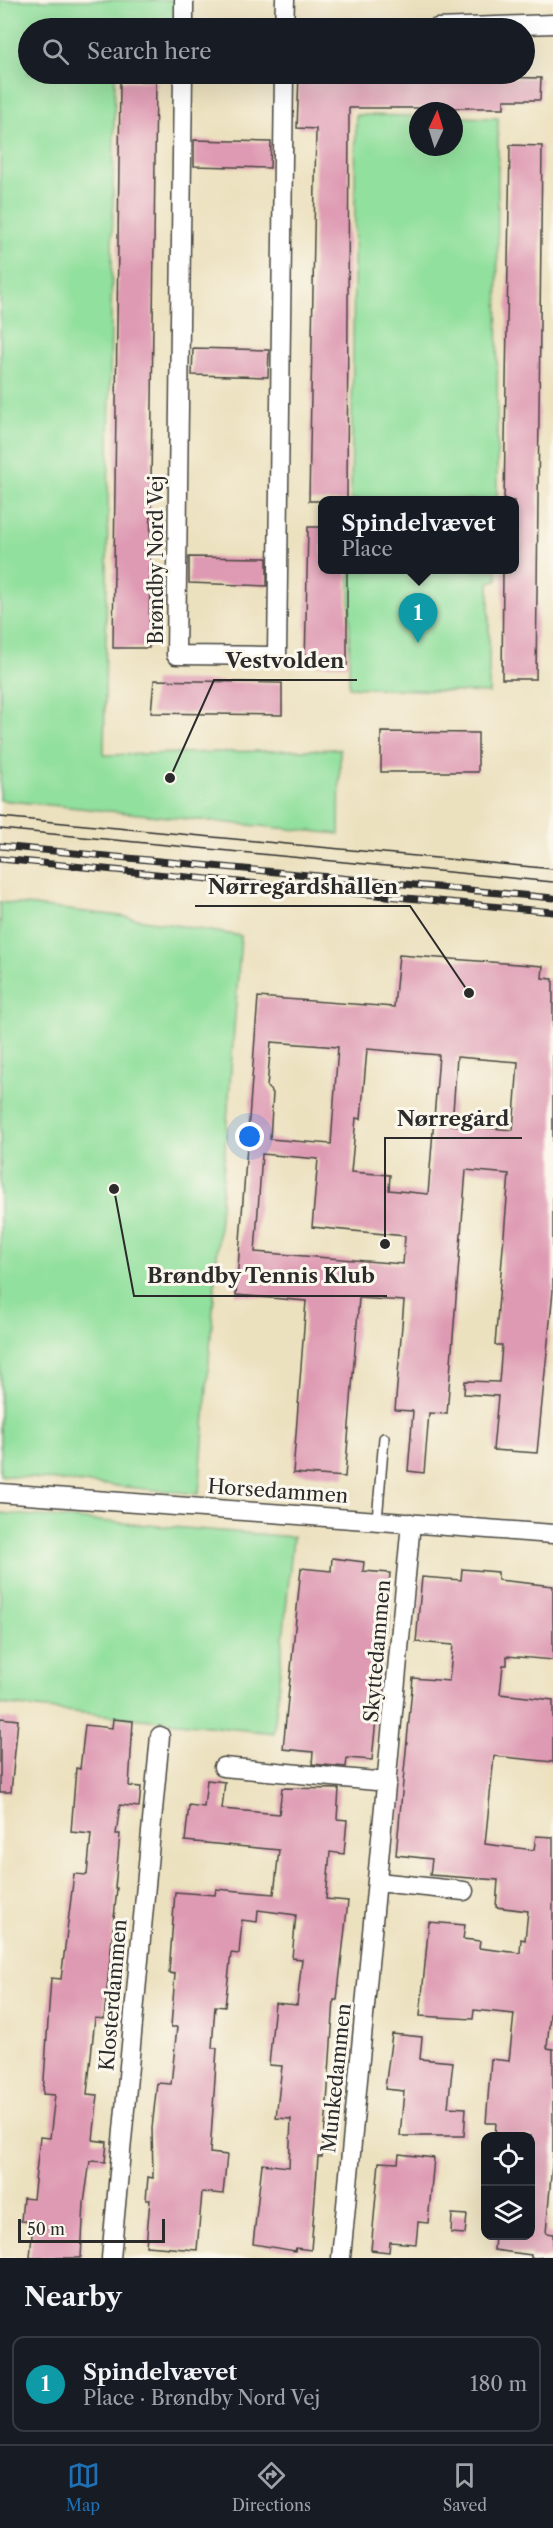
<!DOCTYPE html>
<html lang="en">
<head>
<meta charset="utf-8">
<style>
  :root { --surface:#171b24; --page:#242831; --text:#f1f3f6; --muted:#9ea1a6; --line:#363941; --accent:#1f6fb2 }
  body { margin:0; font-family:"Libre Caslon Text",serif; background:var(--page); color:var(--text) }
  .controls { position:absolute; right:18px; bottom:18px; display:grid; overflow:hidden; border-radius:12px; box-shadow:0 6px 24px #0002 }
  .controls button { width:54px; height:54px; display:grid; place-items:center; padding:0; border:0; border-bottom:2px solid var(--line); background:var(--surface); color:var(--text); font:30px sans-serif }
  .compass { position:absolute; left:409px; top:102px; width:54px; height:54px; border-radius:50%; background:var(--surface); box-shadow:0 6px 24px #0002; rotate:4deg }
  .scale { position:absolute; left:18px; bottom:15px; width:147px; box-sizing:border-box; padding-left:6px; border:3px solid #2b2b2b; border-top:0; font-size:16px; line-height:21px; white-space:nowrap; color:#2b2b2b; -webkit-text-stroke:4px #fbf7ec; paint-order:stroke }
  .you { position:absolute; left:250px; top:1137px; width:21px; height:21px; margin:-15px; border:4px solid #fff; border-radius:50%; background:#1a73e8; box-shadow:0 0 0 9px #1a73e833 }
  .badge { display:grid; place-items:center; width:39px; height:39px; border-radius:50%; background:var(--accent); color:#fff; font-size:20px; font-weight:700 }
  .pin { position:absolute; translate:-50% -50px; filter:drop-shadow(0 2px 3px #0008) }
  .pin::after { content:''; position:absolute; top:32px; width:21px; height:18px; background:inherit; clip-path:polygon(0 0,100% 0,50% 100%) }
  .popup { position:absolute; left:318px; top:496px; width:201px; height:78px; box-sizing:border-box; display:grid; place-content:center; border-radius:12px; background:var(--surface); filter:drop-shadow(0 2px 4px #0005); font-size:20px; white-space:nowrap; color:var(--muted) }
  .popup b { font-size:22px; color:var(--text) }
  .popup::after { content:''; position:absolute; left:50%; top:100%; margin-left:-12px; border:12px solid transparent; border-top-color:var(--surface) }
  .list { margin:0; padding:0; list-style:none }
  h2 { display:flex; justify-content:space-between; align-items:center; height:78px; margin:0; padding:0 24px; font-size:26px }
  h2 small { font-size:20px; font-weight:400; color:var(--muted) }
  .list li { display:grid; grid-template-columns:39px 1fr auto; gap:18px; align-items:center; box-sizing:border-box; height:96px; margin:0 12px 12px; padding:0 12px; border:2px solid var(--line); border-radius:12px }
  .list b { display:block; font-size:22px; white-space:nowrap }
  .list p { margin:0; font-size:20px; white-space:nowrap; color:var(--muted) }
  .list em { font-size:20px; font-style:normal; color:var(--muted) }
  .icon { flex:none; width:33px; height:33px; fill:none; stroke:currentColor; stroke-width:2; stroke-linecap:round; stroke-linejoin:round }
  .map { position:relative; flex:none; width:553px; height:2258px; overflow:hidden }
  .search { position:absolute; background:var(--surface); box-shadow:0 6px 24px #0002; left:18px; right:18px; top:18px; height:66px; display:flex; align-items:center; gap:15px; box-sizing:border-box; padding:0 21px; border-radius:33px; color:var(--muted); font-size:22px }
  .sheet { height:186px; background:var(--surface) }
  nav { display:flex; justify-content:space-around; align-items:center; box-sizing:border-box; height:84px; border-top:2px solid var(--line); background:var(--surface); font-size:16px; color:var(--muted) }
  nav a { display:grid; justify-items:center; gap:3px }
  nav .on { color:var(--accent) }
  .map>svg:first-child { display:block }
</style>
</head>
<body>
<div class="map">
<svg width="553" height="2258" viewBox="0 0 553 2258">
  <rect width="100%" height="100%" fill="#fbf7ec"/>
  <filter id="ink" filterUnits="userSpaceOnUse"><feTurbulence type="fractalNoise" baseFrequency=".0167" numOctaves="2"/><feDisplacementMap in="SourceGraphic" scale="12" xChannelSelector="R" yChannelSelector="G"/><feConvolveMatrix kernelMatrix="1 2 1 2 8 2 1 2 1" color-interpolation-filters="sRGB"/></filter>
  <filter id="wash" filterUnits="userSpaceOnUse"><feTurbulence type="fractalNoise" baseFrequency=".008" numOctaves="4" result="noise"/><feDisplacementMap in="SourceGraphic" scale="24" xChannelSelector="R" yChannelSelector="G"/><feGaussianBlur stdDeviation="1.35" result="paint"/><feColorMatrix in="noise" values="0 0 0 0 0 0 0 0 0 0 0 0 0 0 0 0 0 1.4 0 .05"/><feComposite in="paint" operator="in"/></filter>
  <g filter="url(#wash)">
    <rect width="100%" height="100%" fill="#ece1bf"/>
    <path fill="#92e09d" stroke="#5e8664" stroke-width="1.5" d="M0 0H176L175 28H28V74H115L104 755 340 749 339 834 0 800Z
      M356 115 418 116V147H454V117L498 118 497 500H351Z
      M350 570H497V580L489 582V693L349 687Z
      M0 902 120 916 241 936 199 1494 0 1475Z
      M0 1513 293 1537 274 1733 0 1704Z"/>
    <g id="blocks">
      <path fill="#de9ab2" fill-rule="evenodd" d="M299 74 541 78 540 100H504V108H349L347 501H309L316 129 297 128Z
        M120 81H156L149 648H113Z
        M194 140 271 142 270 168 194 166Z
        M510 145 542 146 536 679H502L503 570H514V501H504Z
        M193 348 269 350 268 377 192 375Z
        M308 527H322V570H347V665H305Z
        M189 557 267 558V586L189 583Z
        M154 680 282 683V715L151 713Z
        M381 732 478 733V772H381Z
        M399 955 543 966 542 978 553 979V1291L537 1453 493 1450 498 1396 464 1394 465 1381 499 1382 502 1345H495L509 1174 466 1170 447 1414 429 1413 424 1473 408 1471 413 1411 395 1410 404 1301 359 1298 345 1477 293 1473 306 1301 236 1295 258 997 394 1007ZM271 1042 338 1047 331 1144 270 1139 273 1093 267 1087ZM367 1049 439 1055 428 1194 389 1190 390 1175 351 1172 356 1118 361 1119ZM457 1057 518 1062 513 1130 452 1125ZM262 1154 318 1159 312 1227 405 1236 403 1264 255 1252Z
        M332 1558 364 1562 363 1571 390 1573 372 1760 347 1758 346 1767 312 1764 313 1752 283 1749 301 1568 331 1571Z
        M462 1569 498 1572V1580L553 1586V1660L507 1656V1665H503L500 1694 553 1700V1762L494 1756 485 1844 534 1850 536 1836 553 1837V1981L547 2048 553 2049V2153L546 2233 553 2234V2257L531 2258V2255L494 2250 495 2235H531V2136H495L496 2123H486L491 2059 509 2061 514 2014 474 2010 473 2019 420 2016 429 1922 465 1925 463 1939 480 1941 479 1948 520 1953 521 1939 525 1940 528 1911 496 1907 498 1880 430 1875 432 1859 396 1855 413 1678 449 1681 453 1645 416 1642 422 1577 461 1580Z
        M0 1718 18 1720 11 1792H0Z
        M113 1719 133 1721 129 1786 141 1787 139 1807 120 1805 116 1834H120L115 1888H117L104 2019 95 2018 87 2094 98 2095 93 2140 107 2142 105 2162 90 2161 84 2203 81 2258H30L33 2222 21 2221 23 2198 33 2199 40 2137 50 2138 55 2095 43 2094 51 1978 61 1979 74 1874 87 1875 91 1834 71 1832 76 1768 80 1769 85 1725 112 1728Z
        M207 1780 225 1782 222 1809 268 1813 279 1814 282 1788 339 1789 337 1819 347 1820 344 1854 330 1852 326 1899 348 1901 337 2000H334L326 2117 322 2157H318L311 2250 296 2248 295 2251 253 2244 262 2164 289 2167 291 2119 276 2118 282 2066 269 2065 275 2003 297 2005 302 1959 292 1958 296 1915 258 1910 257 1922 242 1920 239 1954 231 1953 225 2007 215 2006 212 2048H217L210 2153 227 2155 223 2194 202 2192 197 2250 146 2246 150 2200H146L148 2177 153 2178 152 2128 157 2083 171 2084 177 2027H171L175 1974 169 1973 175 1892 215 1895 216 1889 274 1894 279 1850 185 1841 189 1805 204 1807Z
        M392 2034 422 2037 420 2059 453 2062 448 2107 466 2108 464 2136H400L404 2091 385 2089Z
        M399 2154 434 2158 428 2223 418 2222 416 2244 390 2242 389 2252 371 2250 379 2162 398 2163Z
        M452 2214 467 2215 465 2234 451 2233Z"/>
    </g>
  </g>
  <g filter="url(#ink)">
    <use href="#blocks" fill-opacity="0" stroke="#484641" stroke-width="1.5"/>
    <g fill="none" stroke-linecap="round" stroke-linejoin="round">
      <defs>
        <path id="service" d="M377 1520 384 1438"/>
        <path id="minor" d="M184 28V0
          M284 28 285 0
          M437 28 553 24
          M183 74 176 655 277 656 284 74
          M0 1493 553 1534
          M223 1767 387 1782
          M378 1882 464 1891
          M111 2258 160 1736
          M341 2258 411 1523"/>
      </defs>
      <use href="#service" stroke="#484641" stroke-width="12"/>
      <use href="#minor" stroke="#484641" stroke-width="21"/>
      <use href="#service" stroke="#fff" stroke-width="9"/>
      <use href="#minor" stroke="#fff" stroke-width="18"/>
      <path stroke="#2b2b2b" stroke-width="1.5" d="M0 817 553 869
        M0 829 553 882"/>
      <defs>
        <path id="rail" d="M0 846 553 898
          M0 859 553 912"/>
      </defs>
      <use href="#rail" stroke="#2b2b2b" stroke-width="7"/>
      <use href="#rail" stroke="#fbf7ec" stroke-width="4.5" stroke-dasharray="14" stroke-linecap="butt"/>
    </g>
  </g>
  <g text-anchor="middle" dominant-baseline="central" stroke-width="6" stroke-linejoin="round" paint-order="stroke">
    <g font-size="20" fill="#2b2b2b" stroke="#fbf7ec">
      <text transform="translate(156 560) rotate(-90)">Brøndby Nord Vej</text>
      <text transform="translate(278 1491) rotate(4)">Horsedammen</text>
      <text transform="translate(377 1651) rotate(-85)">Skyttedammen</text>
      <text transform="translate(113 1995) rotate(-85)">Klosterdammen</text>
      <text transform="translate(336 2078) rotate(-84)">Munkedammen</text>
    </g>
  </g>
  <path fill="none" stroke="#2b2b2b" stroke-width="2" d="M170 778L214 680H357M469 993L410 906H195M385 1244L385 1138H522M114 1189L134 1296H387"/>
  <g fill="#2b2b2b" stroke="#fbf7ec" stroke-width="2">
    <circle cx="170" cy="778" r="6"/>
    <circle cx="469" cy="993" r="6"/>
    <circle cx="385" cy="1244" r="6"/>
    <circle cx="114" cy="1189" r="6"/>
  </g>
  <g font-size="21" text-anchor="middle" font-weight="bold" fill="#2b2b2b" stroke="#fbf7ec" stroke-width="6" stroke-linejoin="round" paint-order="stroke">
    <text x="285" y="668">Vestvolden</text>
    <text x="303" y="894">Nørregårdshallen</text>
    <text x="453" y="1126">Nørregård</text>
    <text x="261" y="1283">Brøndby Tennis Klub</text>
  </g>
</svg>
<div class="controls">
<button><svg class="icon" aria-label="locate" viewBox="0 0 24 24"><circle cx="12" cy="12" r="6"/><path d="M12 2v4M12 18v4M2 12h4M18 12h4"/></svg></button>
<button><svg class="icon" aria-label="layers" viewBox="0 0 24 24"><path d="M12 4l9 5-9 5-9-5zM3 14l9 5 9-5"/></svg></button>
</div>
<svg class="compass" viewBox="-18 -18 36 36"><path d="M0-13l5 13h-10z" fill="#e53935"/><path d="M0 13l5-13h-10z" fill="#9ea1a6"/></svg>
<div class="scale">50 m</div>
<div class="you"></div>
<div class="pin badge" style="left:418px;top:643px;background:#0f9aa8">1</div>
<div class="popup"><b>Spindelvævet</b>Place</div>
<div class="search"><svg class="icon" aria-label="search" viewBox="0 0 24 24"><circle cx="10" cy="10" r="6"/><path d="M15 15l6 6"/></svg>Search here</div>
</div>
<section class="sheet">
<h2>Nearby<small></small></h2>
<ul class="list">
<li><span class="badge" style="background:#0f9aa8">1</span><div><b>Spindelvævet</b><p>Place · Brøndby Nord Vej</p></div><em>180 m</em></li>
</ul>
</section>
<nav>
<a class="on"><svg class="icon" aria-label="map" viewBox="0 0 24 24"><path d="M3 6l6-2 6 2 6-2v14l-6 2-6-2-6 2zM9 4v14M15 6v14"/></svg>Map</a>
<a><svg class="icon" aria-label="directions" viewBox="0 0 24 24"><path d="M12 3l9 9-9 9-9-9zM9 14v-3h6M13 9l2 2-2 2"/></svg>Directions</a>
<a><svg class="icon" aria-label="saved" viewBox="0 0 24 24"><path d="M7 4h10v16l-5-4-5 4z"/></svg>Saved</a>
</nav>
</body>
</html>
